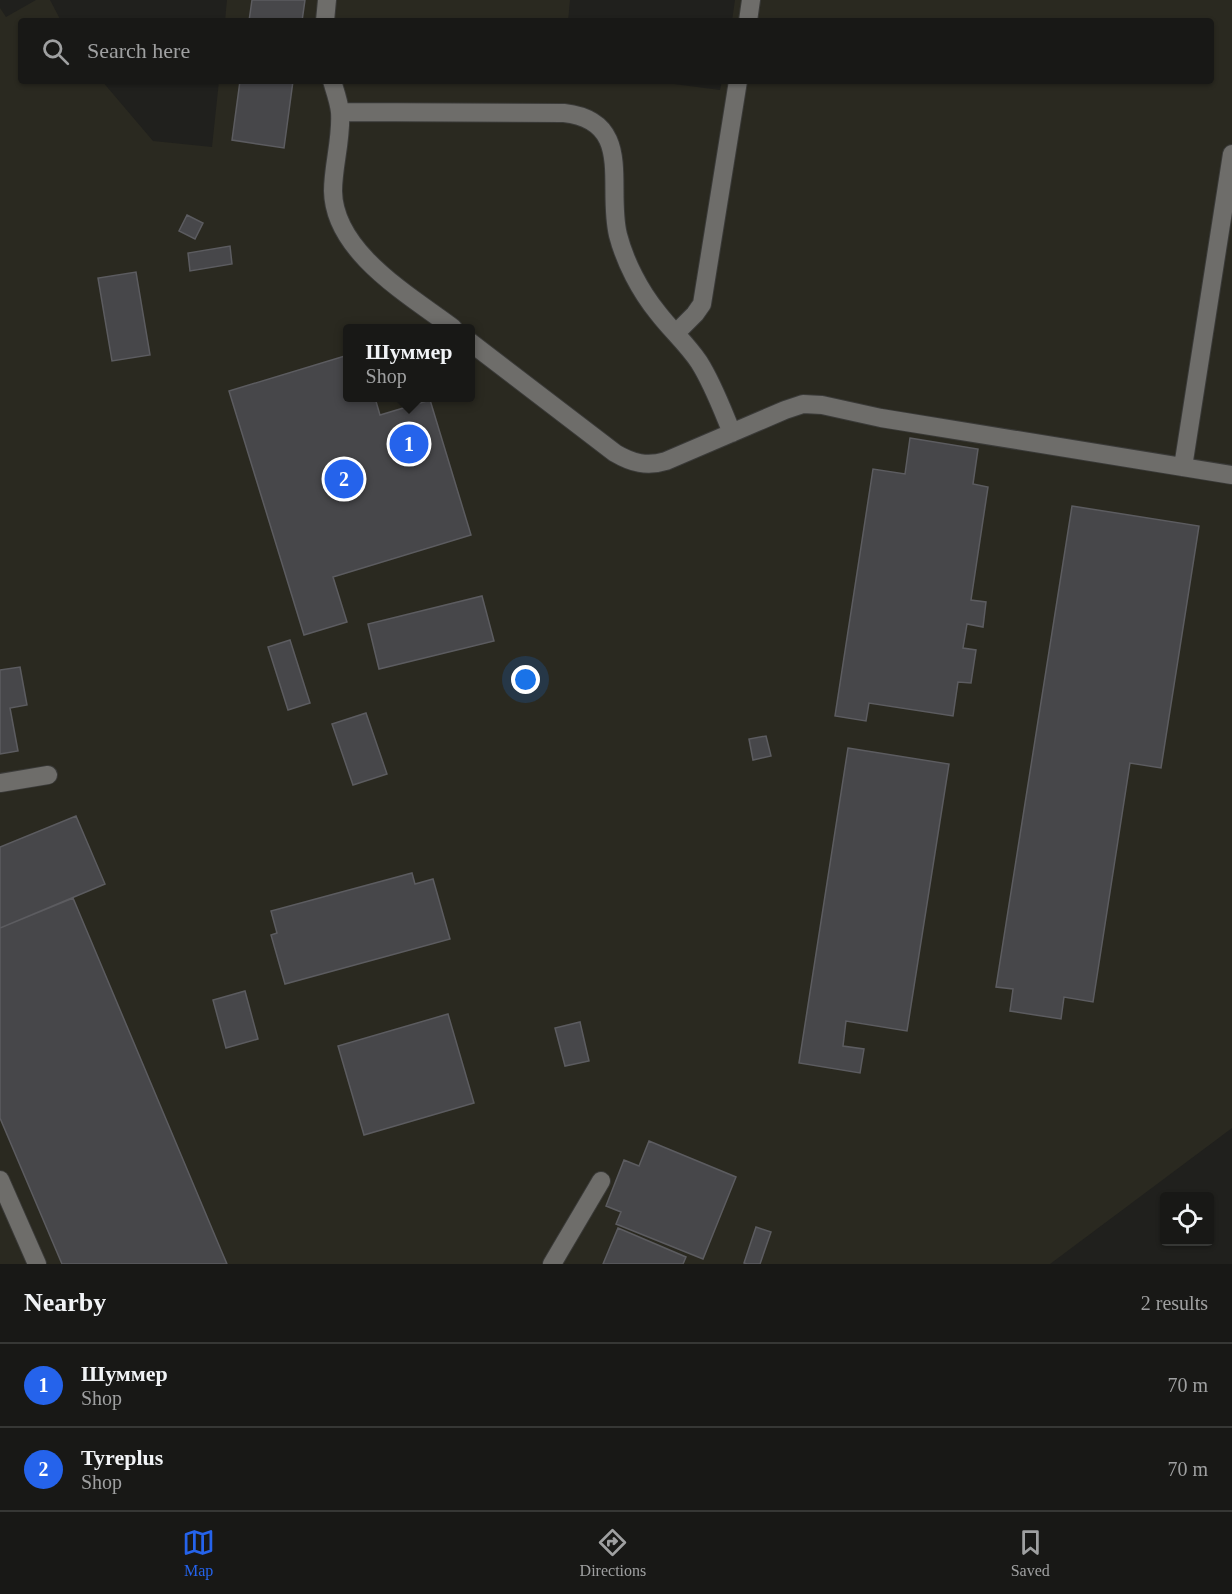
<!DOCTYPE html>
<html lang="en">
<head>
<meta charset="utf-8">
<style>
  :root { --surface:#181816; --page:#21211f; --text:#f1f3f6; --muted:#9fa0a1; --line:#363735; --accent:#2563eb }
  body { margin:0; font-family:Georgia,serif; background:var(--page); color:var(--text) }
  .controls { position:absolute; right:18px; bottom:18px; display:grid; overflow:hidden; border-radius:6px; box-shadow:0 2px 4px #0004 }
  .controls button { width:54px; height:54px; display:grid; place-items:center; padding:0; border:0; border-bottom:2px solid var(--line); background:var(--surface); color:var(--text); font:30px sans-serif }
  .you { position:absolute; left:526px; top:680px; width:21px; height:21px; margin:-15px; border:4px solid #fff; border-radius:50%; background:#1a73e8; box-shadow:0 0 0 9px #1a73e833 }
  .badge { display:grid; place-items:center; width:39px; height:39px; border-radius:50%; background:var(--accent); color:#fff; font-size:20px; font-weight:700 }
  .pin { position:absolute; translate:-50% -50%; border:3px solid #fff; box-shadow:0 2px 6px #0006 }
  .popup { position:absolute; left:343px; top:324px; width:132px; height:78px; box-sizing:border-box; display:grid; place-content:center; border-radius:6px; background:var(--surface); filter:drop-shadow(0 2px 4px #0005); font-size:20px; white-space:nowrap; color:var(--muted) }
  .popup b { font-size:22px; color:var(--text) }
  .popup::after { content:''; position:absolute; left:50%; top:100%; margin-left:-12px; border:12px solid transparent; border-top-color:var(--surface) }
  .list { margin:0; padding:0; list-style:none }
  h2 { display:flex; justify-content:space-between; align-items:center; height:78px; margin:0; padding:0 24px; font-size:26px }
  h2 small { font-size:20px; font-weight:400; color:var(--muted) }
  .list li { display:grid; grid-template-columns:39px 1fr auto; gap:18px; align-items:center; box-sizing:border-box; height:84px; padding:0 24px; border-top:2px solid var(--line) }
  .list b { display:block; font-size:22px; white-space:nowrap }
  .list p { margin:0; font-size:20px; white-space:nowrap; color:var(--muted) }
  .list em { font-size:20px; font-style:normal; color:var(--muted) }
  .icon { flex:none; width:33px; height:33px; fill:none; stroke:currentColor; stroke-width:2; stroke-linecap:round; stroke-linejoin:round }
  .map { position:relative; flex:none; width:1232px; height:1264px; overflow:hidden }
  .search { position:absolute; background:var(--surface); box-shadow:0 2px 4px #0004; left:18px; right:18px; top:18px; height:66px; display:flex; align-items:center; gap:15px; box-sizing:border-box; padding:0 21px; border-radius:6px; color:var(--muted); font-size:22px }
  .sheet { height:246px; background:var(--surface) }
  nav { display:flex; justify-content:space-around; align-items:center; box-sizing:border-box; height:84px; border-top:2px solid var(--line); background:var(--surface); font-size:16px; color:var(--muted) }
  nav a { display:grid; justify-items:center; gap:3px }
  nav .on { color:var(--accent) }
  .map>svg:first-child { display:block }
</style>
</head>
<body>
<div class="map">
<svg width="1232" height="1264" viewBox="0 0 1232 1264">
  <rect width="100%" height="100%" fill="#20201d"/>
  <path fill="#2a2920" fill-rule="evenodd" d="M36 0H50L61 21H21V81H102L153 141 212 147 219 81H651L720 90 722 81H1211V21H732L735 0H1232V1128L1050 1264H0V8L6 17ZM348 328H470V398H348Z
    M227 0H570L568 21H225Z"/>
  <path fill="#47474a" stroke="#5c5c60" stroke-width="1.5" d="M252 0H305L302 21H249Z
    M240 81H293L284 148 232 140Z
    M187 215 203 223 195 239 179 231Z
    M230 246 232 264 190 271 188 253Z
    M136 272 150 355 112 361 98 278Z
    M348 355V398H375L380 415 430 400 471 535 333 577 347 622 304 635 229 391Z
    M910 438 978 449 973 484 988 487 971 600 986 602 983 627 967 624 963 648 976 650 971 683 958 682 953 716 869 703 866 721 835 716 873 469 905 474Z
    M1072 506 1199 526 1161 768 1130 763 1093 1002 1064 997 1061 1019 1010 1011 1013 989 996 987Z
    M482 596 494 641 379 669 368 624Z
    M290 640 310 703 288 710 268 647Z
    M20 667 27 705 10 708 18 751 0 754V670Z
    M366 713 387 774 353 785 332 724Z
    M766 736 771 756 753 760 749 739Z
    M848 748 949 764 907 1031 846 1021 843 1046 864 1049 860 1073 799 1063Z
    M76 816 105 884 0 928V847Z
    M412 873 415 884 433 879 450 939 285 984 271 935 277 933 271 911Z
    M73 898 221 1250 227 1264H62L0 1118V928Z
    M245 991 258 1039 226 1048 213 1000Z
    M448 1014 474 1103 364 1135 338 1046Z
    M580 1022 589 1061 565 1066 555 1028Z
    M649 1141 736 1177 703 1259 616 1224 621 1212 606 1206 624 1160 639 1166Z
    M756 1227 771 1232 760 1264H747L744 1263Z
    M618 1228 686 1257 683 1264H603Z"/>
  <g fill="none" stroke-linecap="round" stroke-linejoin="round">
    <defs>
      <path id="minor" d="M325 21 327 0
        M748 21 751 0
        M332 81C335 91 339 102 340 112 342 138 333 165 333 191 334 252 409 295 453 328
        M340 112 564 113C635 121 606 186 618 235 625 262 640 291 658 313 671 330 687 344 699 362 713 384 722 409 732 433
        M676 333 695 314 702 304 738 81
        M470 342 615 453C632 463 647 467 666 461L785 410 803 404 822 405 881 418 1232 475
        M1183 467 1232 154
        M0 783 48 775
        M0 1180 37 1264
        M552 1264 601 1181"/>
    </defs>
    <use href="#minor" stroke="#3a3a38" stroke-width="20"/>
    <use href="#minor" stroke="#6e6d6a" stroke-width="18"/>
  </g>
</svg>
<div class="controls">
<button><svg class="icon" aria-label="locate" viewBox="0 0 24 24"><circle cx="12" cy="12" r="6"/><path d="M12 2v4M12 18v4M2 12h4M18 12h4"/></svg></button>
</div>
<div class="you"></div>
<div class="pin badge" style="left:409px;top:444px">1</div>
<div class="popup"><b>Шуммер</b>Shop</div>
<div class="pin badge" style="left:344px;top:479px">2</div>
<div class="search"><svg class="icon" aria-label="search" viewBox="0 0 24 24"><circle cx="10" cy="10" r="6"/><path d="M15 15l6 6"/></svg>Search here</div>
</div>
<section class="sheet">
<h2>Nearby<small>2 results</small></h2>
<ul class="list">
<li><span class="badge">1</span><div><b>Шуммер</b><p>Shop</p></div><em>70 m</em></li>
<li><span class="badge">2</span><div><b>Tyreplus</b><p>Shop</p></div><em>70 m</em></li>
</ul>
</section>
<nav>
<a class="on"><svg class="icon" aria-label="map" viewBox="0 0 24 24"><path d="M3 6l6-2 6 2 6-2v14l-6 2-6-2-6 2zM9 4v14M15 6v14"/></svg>Map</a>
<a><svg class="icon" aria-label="directions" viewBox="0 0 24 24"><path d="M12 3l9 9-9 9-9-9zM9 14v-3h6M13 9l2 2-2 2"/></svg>Directions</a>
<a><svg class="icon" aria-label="saved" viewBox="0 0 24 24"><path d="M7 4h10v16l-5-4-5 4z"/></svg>Saved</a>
</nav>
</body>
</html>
